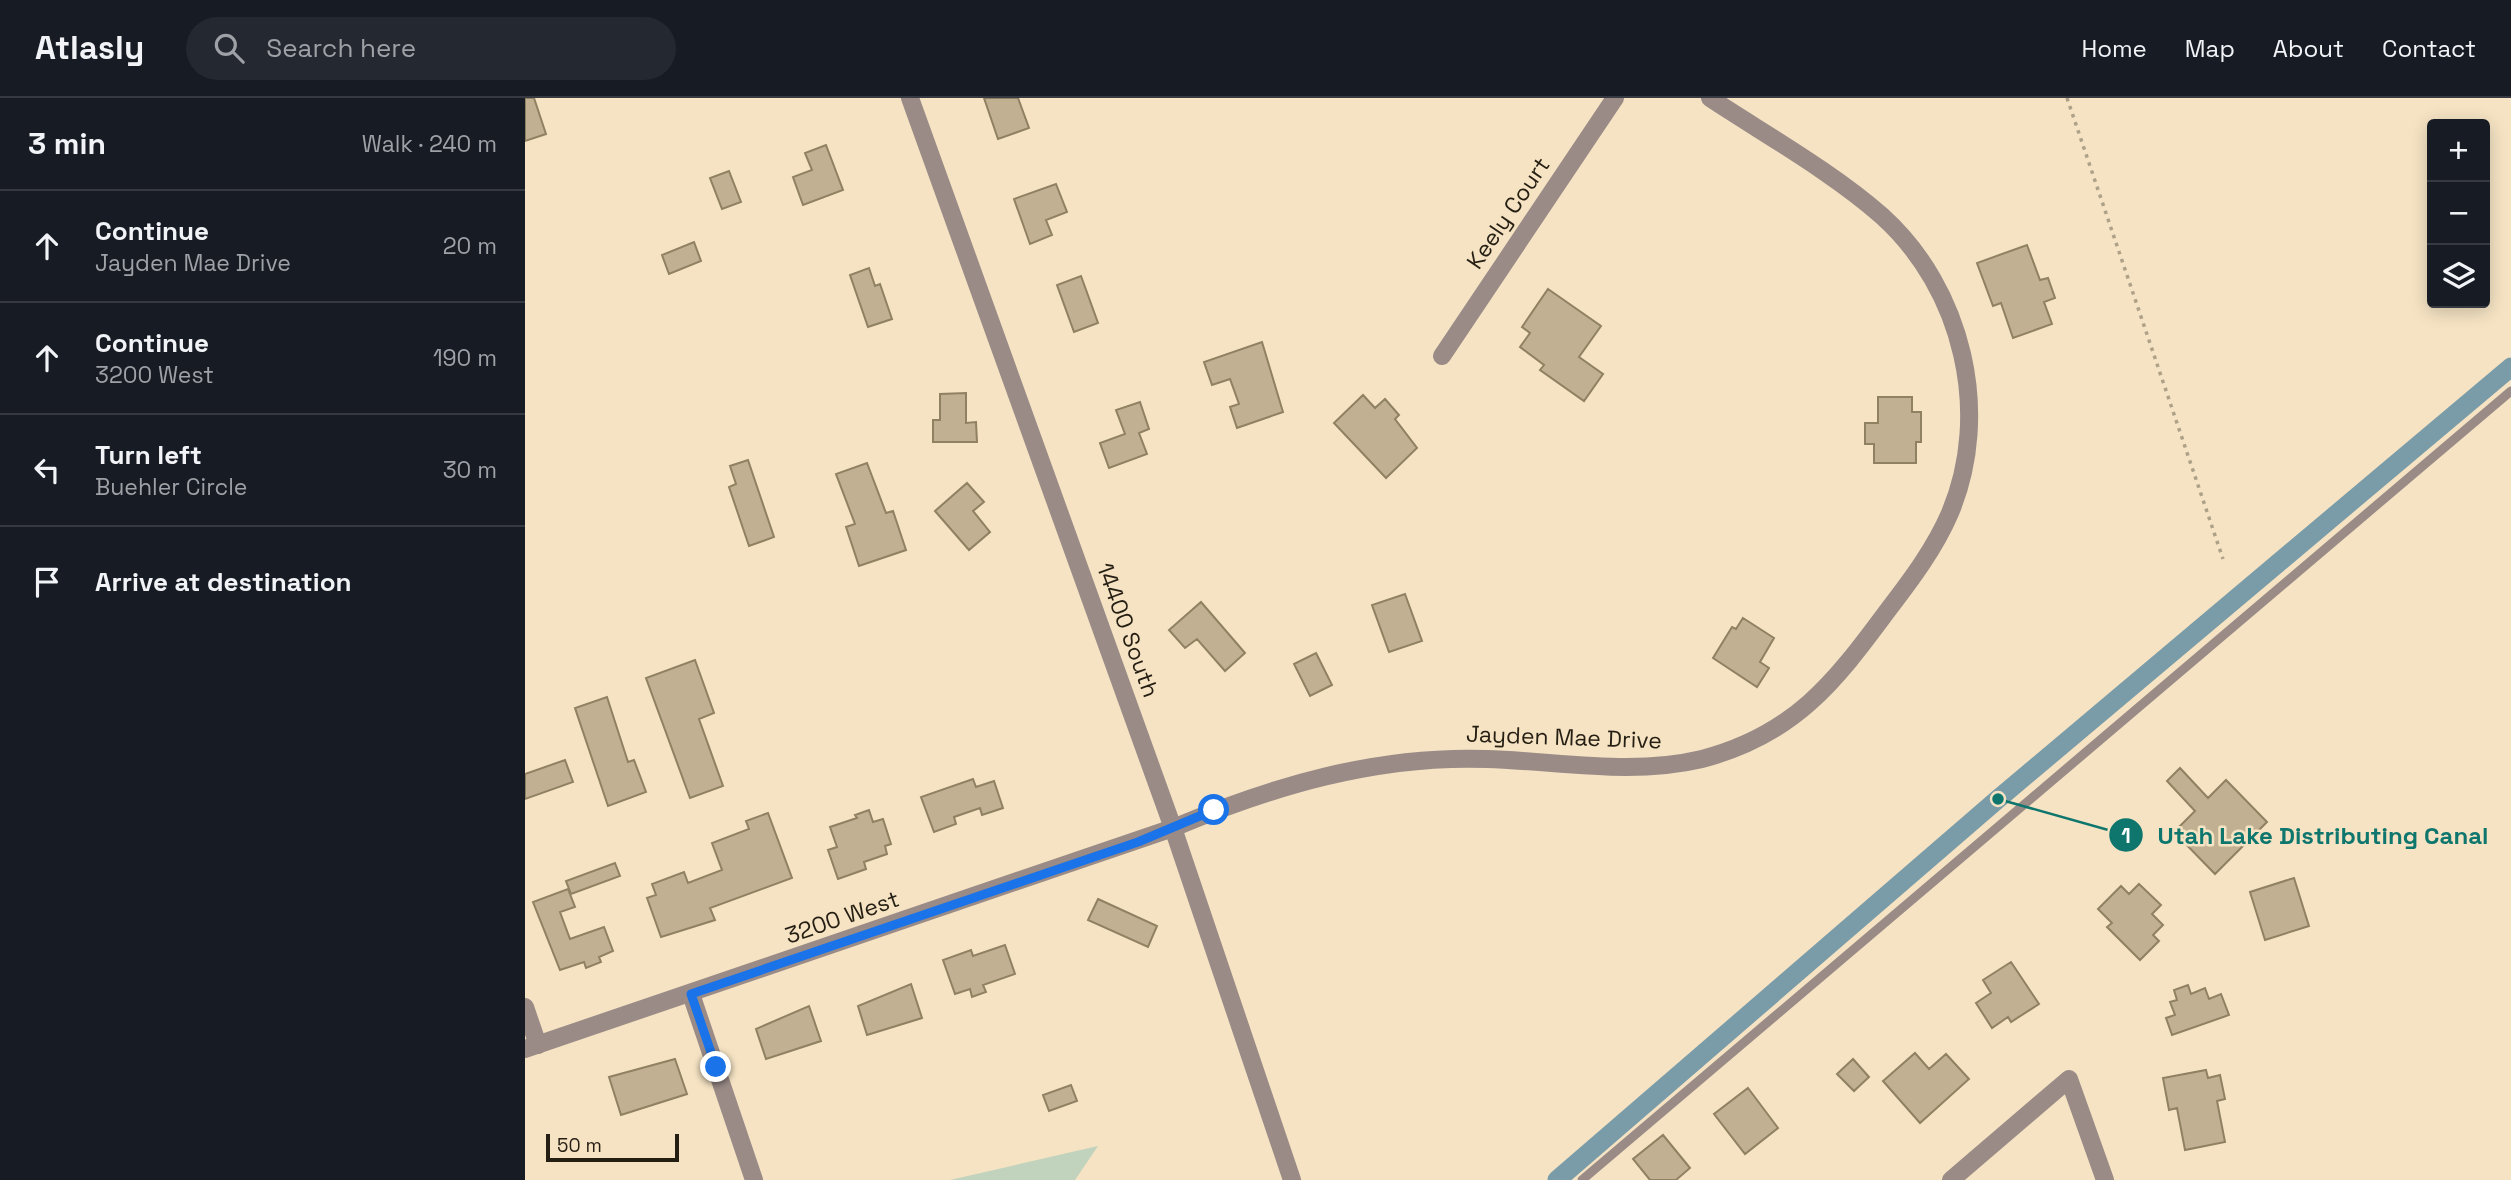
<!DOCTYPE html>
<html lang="en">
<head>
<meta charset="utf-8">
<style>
  :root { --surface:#171b24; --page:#242831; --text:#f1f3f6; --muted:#9ea1a6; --line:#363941 }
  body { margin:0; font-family:"Space Grotesk",sans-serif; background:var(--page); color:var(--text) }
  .controls { position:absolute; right:21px; top:21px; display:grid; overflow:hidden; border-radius:7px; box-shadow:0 4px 18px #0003 }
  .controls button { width:63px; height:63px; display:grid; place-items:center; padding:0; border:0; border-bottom:2px solid var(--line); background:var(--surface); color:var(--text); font:35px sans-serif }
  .scale { position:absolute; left:21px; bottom:18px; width:133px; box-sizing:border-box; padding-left:7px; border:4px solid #251e13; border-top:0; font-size:19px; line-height:24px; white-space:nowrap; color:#251e13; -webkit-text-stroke:5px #f5e3c3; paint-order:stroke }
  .stop { position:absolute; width:21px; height:21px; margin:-16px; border:5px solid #1a73e8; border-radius:50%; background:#fff }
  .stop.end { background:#1a73e8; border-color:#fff; box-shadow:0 2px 7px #0008 }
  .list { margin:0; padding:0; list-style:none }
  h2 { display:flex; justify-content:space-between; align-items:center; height:91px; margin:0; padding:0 28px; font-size:30px }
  h2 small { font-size:23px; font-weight:400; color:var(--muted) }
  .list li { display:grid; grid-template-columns:46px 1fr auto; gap:21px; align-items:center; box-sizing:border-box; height:112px; padding:0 28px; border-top:2px solid var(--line) }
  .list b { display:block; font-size:26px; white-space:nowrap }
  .list p { margin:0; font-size:23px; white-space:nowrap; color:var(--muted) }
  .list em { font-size:23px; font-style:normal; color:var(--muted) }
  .icon { flex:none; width:38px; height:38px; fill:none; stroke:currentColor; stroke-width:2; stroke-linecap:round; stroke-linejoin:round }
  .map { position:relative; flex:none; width:1986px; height:1082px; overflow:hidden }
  header { display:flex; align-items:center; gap:42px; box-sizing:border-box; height:98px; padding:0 35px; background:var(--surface); border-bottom:2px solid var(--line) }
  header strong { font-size:33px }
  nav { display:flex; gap:38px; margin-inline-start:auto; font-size:24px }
  .search { width:490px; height:63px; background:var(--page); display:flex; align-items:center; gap:18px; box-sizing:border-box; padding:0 24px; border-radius:38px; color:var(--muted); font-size:26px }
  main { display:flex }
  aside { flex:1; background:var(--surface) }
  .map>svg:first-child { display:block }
</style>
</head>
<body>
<header>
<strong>Atlasly</strong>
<div class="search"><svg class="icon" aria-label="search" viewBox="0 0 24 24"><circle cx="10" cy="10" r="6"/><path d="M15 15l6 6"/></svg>Search here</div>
<nav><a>Home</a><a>Map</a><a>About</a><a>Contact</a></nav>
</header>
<main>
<aside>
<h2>3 min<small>Walk · 240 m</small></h2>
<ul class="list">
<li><svg class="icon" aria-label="ahead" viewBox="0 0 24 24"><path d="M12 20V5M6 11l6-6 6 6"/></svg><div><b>Continue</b><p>Jayden Mae Drive</p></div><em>20 m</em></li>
<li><svg class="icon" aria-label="ahead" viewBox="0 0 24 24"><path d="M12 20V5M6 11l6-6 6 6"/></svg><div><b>Continue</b><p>3200 West</p></div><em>190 m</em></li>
<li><svg class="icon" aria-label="left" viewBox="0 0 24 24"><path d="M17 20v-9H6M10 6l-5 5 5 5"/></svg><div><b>Turn left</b><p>Buehler Circle</p></div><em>30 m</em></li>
<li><svg class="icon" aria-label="arrive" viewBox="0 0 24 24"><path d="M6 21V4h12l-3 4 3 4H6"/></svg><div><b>Arrive at destination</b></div></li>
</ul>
</aside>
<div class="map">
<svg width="1986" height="1082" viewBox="0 0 1986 1082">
  <rect width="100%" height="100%" fill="#f5e3c3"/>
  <path fill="#c1d3bd" d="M573 1048 550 1082H425Z"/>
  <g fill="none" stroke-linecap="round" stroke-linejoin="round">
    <path stroke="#7a9ca9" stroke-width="19" d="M1032 1082 1473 701 1986 269"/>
  </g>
  <path fill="#c1b192" stroke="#908163" stroke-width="2" d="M0 0H9L21 36 0 43Z
    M459 0H493L504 30 473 41Z
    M301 47 318 92 278 107 268 79 287 72 280 55Z
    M204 73 216 104 197 111 185 80Z
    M531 86 542 114 521 122 527 137 505 146 489 101Z
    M169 144 176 163 144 176 137 157Z
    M1502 147 1515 182 1523 180 1530 200 1519 204 1527 226 1488 240 1476 205 1468 208 1452 165Z
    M344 170 350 188 355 186 367 221 343 229 325 177Z
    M556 178 573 225 549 234 532 187Z
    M1023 191 1076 228 1054 259 1078 276 1059 303 1015 272 1019 267 995 249 1005 235 997 229Z
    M737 244 758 314 712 330 705 309 714 306 705 281 687 287 679 264Z
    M441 295V325L451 324 452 344H408V322H415V296Z
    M838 297 850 310 860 301 874 317 870 321 892 350 861 380 809 325Z
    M1353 299H1387V314H1396V344H1391V365H1349V346H1340V325H1353Z
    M615 304 624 331 614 335 622 356 584 370 575 345 600 336 591 312Z
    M223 362 249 439 224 448 204 389 211 386 205 368Z
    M342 365 361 415 368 413 381 452 334 468 321 429 330 426 311 376Z
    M442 385 459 404 448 413 465 434 444 452 410 413Z
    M880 496 897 543 864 554 847 507Z
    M676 504 720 555 700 573 672 541 660 550 644 532Z
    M1218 520 1249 540 1235 564 1244 570 1232 589 1188 560 1207 529 1211 531Z
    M791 555 807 587 785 598 769 566Z
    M170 562 189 615 174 621 198 688 165 700 121 580Z
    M82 599 103 664 109 662 121 694 83 708 50 610Z
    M40 662 48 684 0 701V676Z
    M1655 670 1683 700 1701 682 1742 724 1690 776 1649 734 1670 713 1642 683Z
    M448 681 451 689 469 683 478 710 457 717 455 710 429 719 431 726 409 734 396 699Z
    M344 712 348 724 358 721 366 746 360 748 362 756 339 764 341 771 313 781 303 752 312 749 305 729 332 720 330 717Z
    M243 715 267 780 185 810 190 822 136 839 122 800 131 797 127 786 159 774 163 785 197 772 187 745 224 731 221 723Z
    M90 765 95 778 46 796 41 783Z
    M1769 780 1784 828 1740 842 1725 794Z
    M1614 786 1636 807 1627 816 1638 827 1628 837 1634 843 1615 862 1582 829 1587 825 1573 811 1596 788 1604 796Z
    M43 791 50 809 35 814 45 841 79 829 88 853 74 859 76 864 61 870 59 864 35 872 8 804Z
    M573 801 632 828 623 849 563 822Z
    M480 847 490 876 458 887 461 894 447 899 445 891 430 896 418 862 446 852 448 858Z
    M1486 864 1514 906 1486 924 1483 919 1467 930 1451 905 1466 895 1458 882Z
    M386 886 397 920 342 937 333 908Z
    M1663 887 1666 896 1680 890 1684 901 1696 896 1704 917 1647 937 1641 920 1650 917 1645 904 1652 902 1649 892Z
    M284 908 296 943 241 961 231 931Z
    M1390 955 1404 971 1421 956 1444 981 1395 1025 1358 983Z
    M150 961 162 996 96 1017 84 979Z
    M1328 961 1344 979 1329 993 1312 976Z
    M1681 972 1683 980 1695 977 1700 1001 1692 1003 1700 1044 1660 1052 1652 1010 1644 1012 1638 980Z
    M546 987 552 1003 524 1013 518 997Z
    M1223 990 1253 1030 1220 1056 1189 1016Z
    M1138 1037 1165 1070 1151 1082H1125L1108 1061Z"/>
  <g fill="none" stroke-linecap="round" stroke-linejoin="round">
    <path stroke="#afa188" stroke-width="3.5" stroke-dasharray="3.5 5" stroke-linecap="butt" d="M1542 0 1698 461"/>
    <path stroke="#9a8b87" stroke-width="9" d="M1057 1082 1986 293"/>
    <path stroke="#9a8b87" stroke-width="18" d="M917 258 1090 0
      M648 730C748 688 852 657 962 661 1033 663 1106 678 1177 661 1269 637 1309 585 1363 512 1386 482 1410 450 1425 415 1467 315 1438 191 1357 118 1307 74 1241 37 1185 0
      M166 896 229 1082
      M0 909 13 947
      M1426 1082 1544 981 1580 1082"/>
    <path stroke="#9a8b87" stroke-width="18" d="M385 0 648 730 767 1082
      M0 951 648 730"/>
  </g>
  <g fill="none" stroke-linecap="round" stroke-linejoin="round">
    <path stroke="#1a73e8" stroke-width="9" d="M191 969 166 896 613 744 689 712"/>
  </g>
  <g text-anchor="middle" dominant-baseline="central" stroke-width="5" stroke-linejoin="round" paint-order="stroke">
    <g font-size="23" fill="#251e13" stroke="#f5e3c3">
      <text transform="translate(983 115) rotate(-56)">Keely Court</text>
      <text transform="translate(603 532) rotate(70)">14400 South</text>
      <text transform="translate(1039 639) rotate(2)">Jayden Mae Drive</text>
      <text transform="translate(317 819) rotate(-19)">3200 West</text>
    </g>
  </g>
  <path fill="none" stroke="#0f766e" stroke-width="2.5" d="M1473 701L1601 737"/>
  <g fill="#0f766e" stroke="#f5e3c3" stroke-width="2.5">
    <circle cx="1473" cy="701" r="7"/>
    <circle cx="1601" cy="737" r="18"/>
  </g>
  <g font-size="21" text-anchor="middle" font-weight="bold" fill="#fff">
    <text x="1601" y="745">1</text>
  </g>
  <g font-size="24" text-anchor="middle" font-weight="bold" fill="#0f766e" stroke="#f5e3c3" stroke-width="5" stroke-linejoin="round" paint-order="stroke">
    <text x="1798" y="746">Utah Lake Distributing Canal</text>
  </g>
</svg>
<div class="controls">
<button>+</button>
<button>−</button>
<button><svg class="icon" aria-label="layers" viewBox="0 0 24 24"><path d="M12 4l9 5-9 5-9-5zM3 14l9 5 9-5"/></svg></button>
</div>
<div class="scale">50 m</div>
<div class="stop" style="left:689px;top:712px"></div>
<div class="stop end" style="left:191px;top:969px"></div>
</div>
</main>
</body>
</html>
